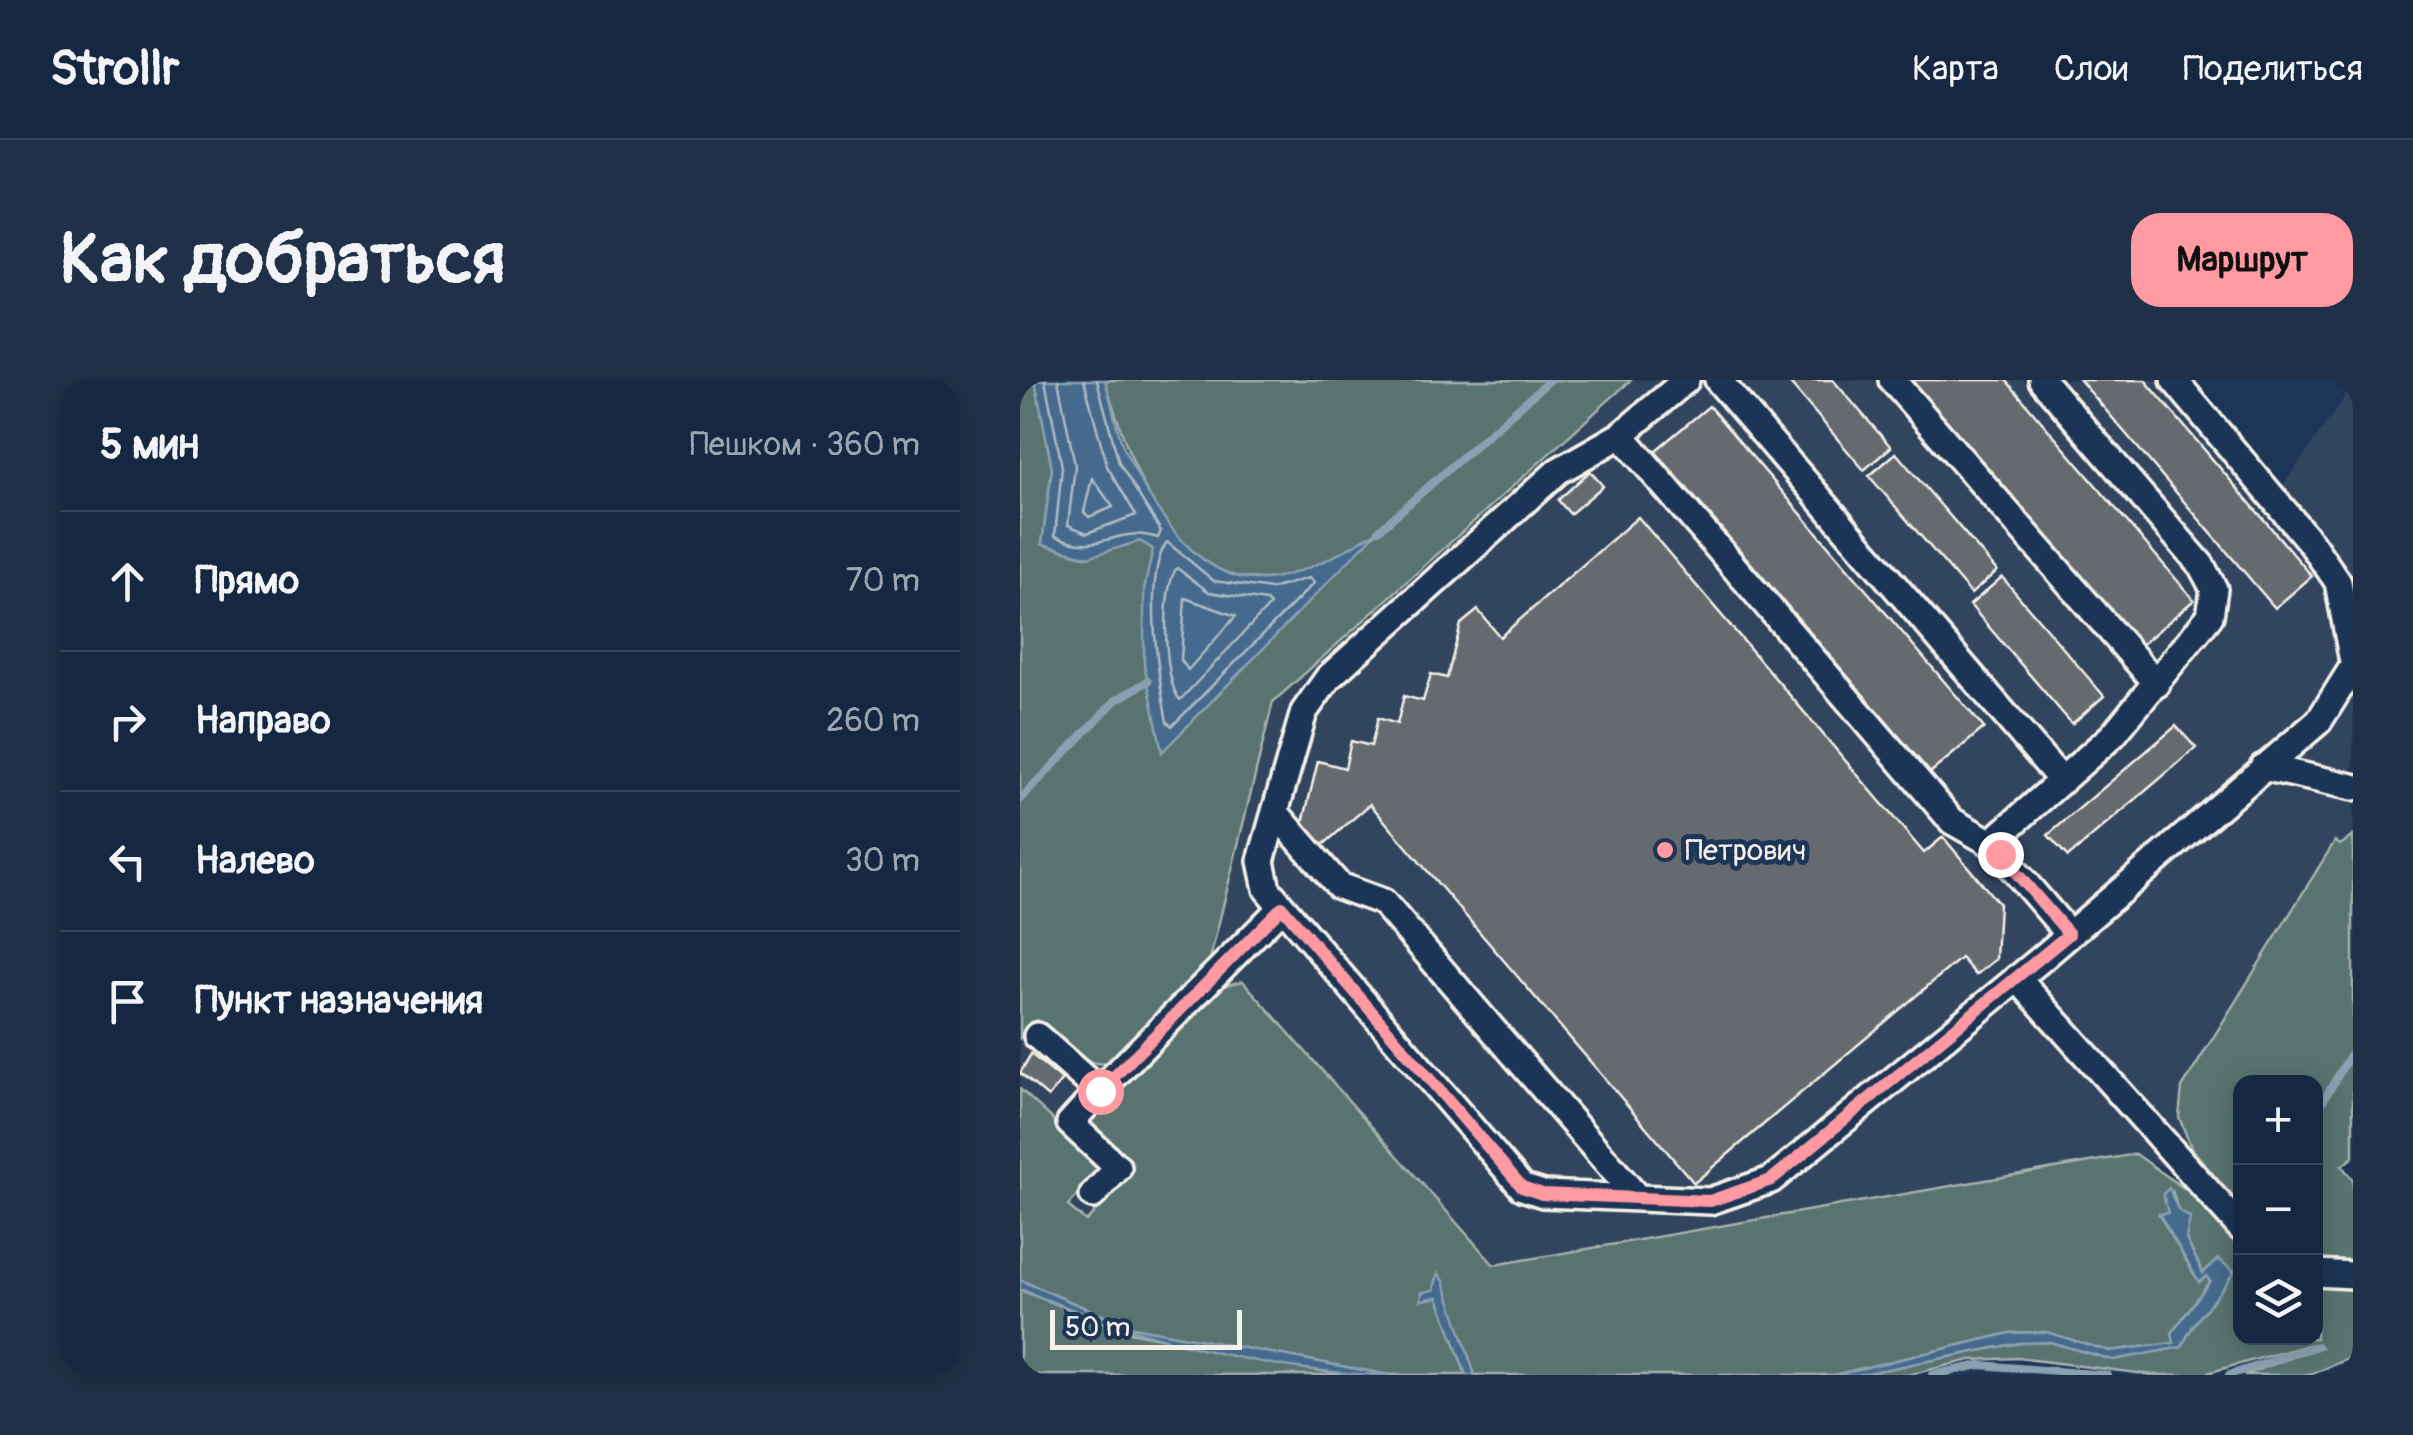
<!DOCTYPE html>
<html lang="ru">
<head>
<meta charset="utf-8">
<style>
  :root { --surface:#162841; --page:#1f3048; --text:#f1f3f6; --muted:#9ea6b1; --line:#35445a; --accent:#ff9aa2 }
  body { margin:0; font-family:Pangolin,sans-serif; background:var(--page); color:var(--text) }
  .controls { position:absolute; right:30px; bottom:30px; display:grid; overflow:hidden; border-radius:20px; box-shadow:0 5px 25px #0003 }
  .controls button { width:90px; height:90px; display:grid; place-items:center; padding:0; border:0; border-bottom:2px solid var(--line); background:var(--surface); color:var(--text); font:50px sans-serif }
  .scale { position:absolute; left:30px; bottom:25px; width:192px; box-sizing:border-box; padding-left:10px; border:5px solid #f4f1e8; border-top:0; font-size:28px; line-height:35px; white-space:nowrap; color:#f4f1e8; -webkit-text-stroke:8px #1d3557; paint-order:stroke }
  .stop { position:absolute; width:30px; height:30px; margin:-22px; border:8px solid #ff9aa2; border-radius:50%; background:#fff }
  .stop.end { background:#ff9aa2; border-color:#fff; box-shadow:0 2px 10px #0008 }
  .list { margin:0; padding:0; list-style:none }
  h2 { display:flex; justify-content:space-between; align-items:center; height:130px; margin:0; padding:0 40px; font-size:42px }
  h2 small { font-size:32px; font-weight:400; color:var(--muted) }
  .list li { display:grid; grid-template-columns:65px 1fr auto; gap:30px; align-items:center; box-sizing:border-box; height:140px; padding:0 40px; border-top:2px solid var(--line) }
  .list b { display:block; font-size:38px; white-space:nowrap }
  .list em { font-size:32px; font-style:normal; color:var(--muted) }
  .icon { flex:none; width:55px; height:55px; fill:none; stroke:currentColor; stroke-width:2; stroke-linecap:round; stroke-linejoin:round }
  .map { position:relative; flex:none; width:1333px; height:995px; overflow:hidden; border-radius:30px }
  header { display:flex; align-items:center; gap:60px; box-sizing:border-box; height:140px; padding:0 50px; background:var(--surface); border-bottom:2px solid var(--line) }
  header strong { font-size:48px }
  nav { display:flex; gap:55px; margin-inline-start:auto; font-size:35px }
  .intro { display:flex; align-items:center; justify-content:space-between; box-sizing:border-box; height:240px; padding:0 60px }
  h1 { margin:0; font-size:70px }
  .button { padding:25px 45px; border-radius:30px; background:var(--accent); color:#111; font-size:35px; font-weight:700 }
  main { display:flex; gap:60px; padding:0 60px }
  aside { flex:1; background:var(--surface); border-radius:30px; box-shadow:0 5px 25px #0003 }
  .map>svg:first-child { display:block }
</style>
</head>
<body>
<header>
<strong>Strollr</strong>
<nav><a>Карта</a><a>Слои</a><a>Поделиться</a></nav>
</header>
<div class="intro"><h1>Как добраться</h1><a class="button">Маршрут</a></div>
<main>
<aside>
<h2>5 мин<small>Пешком · 360 m</small></h2>
<ul class="list">
<li><svg class="icon" aria-label="ahead" viewBox="0 0 24 24"><path d="M12 20V5M6 11l6-6 6 6"/></svg><div><b>Прямо</b></div><em>70 m</em></li>
<li><svg class="icon" aria-label="right" viewBox="0 0 24 24"><path d="M7 20v-9h11M14 6l5 5-5 5"/></svg><div><b>Направо</b></div><em>260 m</em></li>
<li><svg class="icon" aria-label="left" viewBox="0 0 24 24"><path d="M17 20v-9H6M10 6l-5 5 5 5"/></svg><div><b>Налево</b></div><em>30 m</em></li>
<li><svg class="icon" aria-label="arrive" viewBox="0 0 24 24"><path d="M6 21V4h12l-3 4 3 4H6"/></svg><div><b>Пункт назначения</b></div></li>
</ul>
</aside>
<div class="map">
<svg width="1333" height="995" viewBox="0 0 1333 995">
  <rect width="100%" height="100%" fill="#1d3557"/>
  <filter id="ink" filterUnits="userSpaceOnUse"><feTurbulence type="fractalNoise" baseFrequency=".01" numOctaves="2"/><feDisplacementMap in="SourceGraphic" scale="20" xChannelSelector="R" yChannelSelector="G"/><feConvolveMatrix kernelMatrix="1 2 1 2 8 2 1 2 1" color-interpolation-filters="sRGB"/></filter>
  <g filter="url(#ink)">
    <path fill="#33455e" d="M611 0H1173L1262 107 1333 5V643L1220 702V814L1215 822 1116 774 474 885 223 601 206 606 65 746 113 791 66 842 48 826 83 786 0 709V659L17 640 66 683 246 347 253 322Z"/>
    <path fill="#587370" stroke="#a6b2ac" stroke-width="2.5" d="M0 0H15L32 88 22 164 67 177 120 161 133 169 124 283 143 371 355 153C324 171 286 198 249 199 235 199 207 197 195 190 133 155 104 64 85 0H611L253 322 189 583 93 682C62 691 40 660 17 640L0 658Z
      M1333 456V777L1322 786 1333 800V881L1296 879V702H1220V828L1171 767 1159 737 1162 708 1315 461 1320 465Z
      M223 601 474 885 1116 774 1176 817 1220 869V958H1296V908H1333V977L1290 995H1224L1301 967 1292 964 1180 995H1133L998 978 950 980 888 995H837L999 963 1030 962 1093 980 1162 967C1175 935 1198 922 1209 888L1184 894 1166 859 1153 813 1148 833 1139 835 1179 902 1186 896 1190 901 1152 953 1155 963 1088 971 1026 952 990 953 814 995H455L418 894 414 910 402 920 418 917 446 995H369L107 946 0 900V709L84 786 48 826 66 841 113 791 65 746 206 605Z
      M0 910 105 951 321 995H0Z"/>
    <path fill="#456b8d" stroke="#8ba1b1" stroke-width="2.5" d="M15 0H85C93 26 97 57 110 81 137 135 184 210 254 198 293 191 326 170 359 150L142 372 124 283V209L133 169 120 161 68 177 22 164 32 88Z
      M1149 808 1158 830 1170 838 1166 859 1183 893 1198 879 1214 891C1198 919 1174 937 1162 967L1093 980 1030 962 999 963 837 995H814L990 953 1026 952 1089 971 1154 963 1152 953 1190 901 1186 896 1179 902 1139 834 1148 833 1143 814Z
      M418 893 424 901 455 995H446L418 917 401 920 402 912 414 910Z
      M0 900 107 946 369 995C253 995 107 954 0 909Z"/>
    <g fill="none" stroke-linecap="round" stroke-linejoin="round">
      <path stroke="#aebbc4" stroke-width="2.5" d="M25 0 42 87 35 156C83 177 95 144 138 158L141 151 99 83 77 0
        M38 0 55 86 48 145 67 153 116 135 87 86 64 0
        M72 98 93 127 69 137 64 132Z
        M147 162 194 201 251 209 289 198 294 203 152 346 147 342C139 301 122 196 147 162Z
        M157 188 189 212 246 221 250 225 160 320C143 302 141 205 157 188Z
        M165 218 216 236 168 290 161 280Z"/>
      <path stroke="#8ba1b1" stroke-width="8" d="M359 150 530 0
        M0 420 96 320 128 301
        M1296 733 1333 670
        M912 995 960 985 1087 995
        M1209 995 1297 966"/>
    </g>
    <path fill="#656b70" stroke="#f4f1e8" stroke-width="2.5" d="M767 0H813L871 67 844 90Z
      M891 0H986L1174 220 1119 267Z
      M1060 0H1125L1292 196 1255 228Z
      M689 26 964 348 910 393 635 71Z
      M876 73 977 191 951 214 849 96Z
      M570 91 583 106 550 134 538 120Z
      M618 137 904 473 923 457 979 524 976 579 956 595 941 578 674 803 350 424 302 466 283 443 298 381 325 388 331 361 351 366 358 338 377 344 384 316 403 321 411 294 427 298 441 244 458 230 480 257Z
      M982 197 1084 316 1052 344 950 225Z
      M1156 346 1176 368 1048 477 1028 455Z
      M11 674 42 700 28 717 0 693Z"/>
    <g fill="none" stroke-linecap="round" stroke-linejoin="round">
      <defs>
        <path id="minor" d="M666 0 601 55 538 91 308 298 284 332 255 432 241 481 247 509 502 807 523 814 690 821 751 800 1020 580 1299 341 1333 287
          M698 0 1042 401
          M872 0 1137 304
          M1154 0 1291 163 1318 202 1333 282
          M601 55 932 441 971 463 1049 554
          M1243 387 1333 407
          M255 432 319 506 363 522 615 815
          M971 463 1093 355 1190 236 1194 209 1181 185 1022 0
          M997 598 1220 847
          M17 656 79 711 262 527
          M73 815 98 788 50 743 79 711
          M1296 893 1333 895"/>
      </defs>
      <use href="#minor" stroke="#f4f1e8" stroke-width="32"/>
      <use href="#minor" stroke="#1d3557" stroke-width="25"/>
    </g>
  </g>
  <g fill="none" stroke-linecap="round" stroke-linejoin="round" filter="url(#ink)">
    <path stroke="#ff9aa2" stroke-width="12" d="M80 711 262 527 502 807 522 814 690 821 751 800 1049 554 980 474"/>
  </g>
  <circle fill="#ff9aa2" stroke="#1d3557" stroke-width="4" cx="645" cy="470" r="10"/>
  <g text-anchor="middle" dominant-baseline="central" stroke-width="10" stroke-linejoin="round" paint-order="stroke">
    <g font-size="30" fill="#f4f1e8" stroke="#1d3557" text-anchor="start">
      <text x="665" y="470">Петрович</text>
    </g>
  </g>
</svg>
<div class="controls">
<button>+</button>
<button>−</button>
<button><svg class="icon" aria-label="layers" viewBox="0 0 24 24"><path d="M12 4l9 5-9 5-9-5zM3 14l9 5 9-5"/></svg></button>
</div>
<div class="scale">50 m</div>
<div class="stop" style="left:80px;top:711px"></div>
<div class="stop end" style="left:980px;top:474px"></div>
</div>
</main>
</body>
</html>
